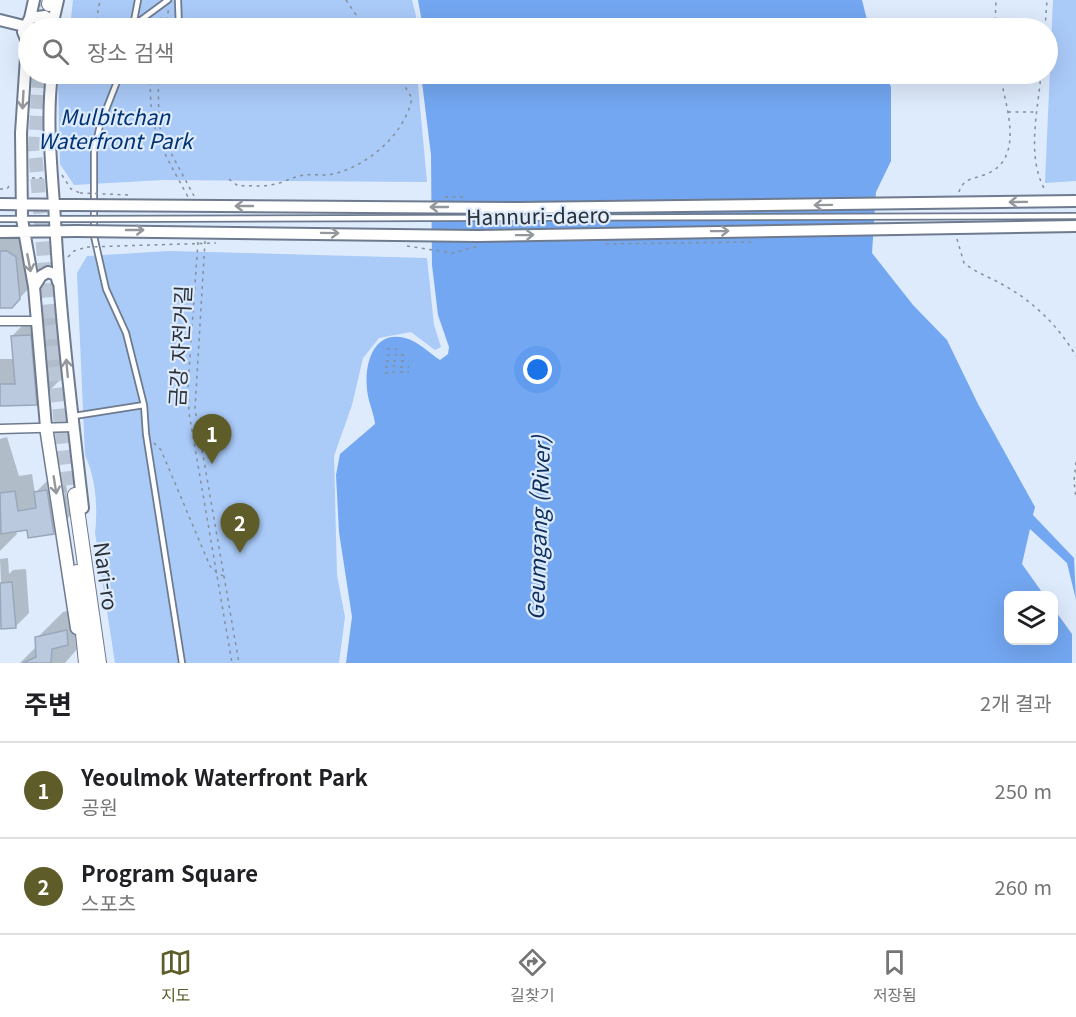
<!DOCTYPE html>
<html lang="ko">
<head>
<meta charset="utf-8">
<style>
  :root { --surface:#fff; --page:#f2f2f2; --text:#202124; --muted:#757577; --line:#e0e0e0; --accent:#5e5c29 }
  body { margin:0; font-family:Georgia,"Noto Sans KR",serif; background:var(--page); color:var(--text) }
  .controls { position:absolute; right:18px; bottom:18px; display:grid; overflow:hidden; border-radius:12px; box-shadow:0 6px 24px #0002 }
  .controls button { width:54px; height:54px; display:grid; place-items:center; padding:0; border:0; border-bottom:2px solid var(--line); background:var(--surface); color:var(--text); font:30px sans-serif }
  .you { position:absolute; left:538px; top:370px; width:21px; height:21px; margin:-15px; border:4px solid #fff; border-radius:50%; background:#1a73e8; box-shadow:0 0 0 9px #1a73e833 }
  .badge { display:grid; place-items:center; width:39px; height:39px; border-radius:50%; background:var(--accent); color:#fff; font-size:20px; font-weight:700 }
  .pin { position:absolute; translate:-50% -50px; filter:drop-shadow(0 2px 3px #0008) }
  .pin::after { content:''; position:absolute; top:32px; width:21px; height:18px; background:inherit; clip-path:polygon(0 0,100% 0,50% 100%) }
  .list { margin:0; padding:0; list-style:none }
  h2 { display:flex; justify-content:space-between; align-items:center; height:78px; margin:0; padding:0 24px; font-size:26px }
  h2 small { font-size:20px; font-weight:400; color:var(--muted) }
  .list li { display:grid; grid-template-columns:39px 1fr auto; gap:18px; align-items:center; box-sizing:border-box; height:96px; padding:0 24px; border-top:2px solid var(--line) }
  .list b { display:block; font-size:22px; white-space:nowrap }
  .list p { margin:0; font-size:20px; white-space:nowrap; color:var(--muted) }
  .list em { font-size:20px; font-style:normal; color:var(--muted) }
  .icon { flex:none; width:33px; height:33px; fill:none; stroke:currentColor; stroke-width:2; stroke-linecap:round; stroke-linejoin:round }
  .map { position:relative; flex:none; width:1076px; height:663px; overflow:hidden }
  .search { position:absolute; background:var(--surface); box-shadow:0 6px 24px #0002; left:18px; right:18px; top:18px; height:66px; display:flex; align-items:center; gap:15px; box-sizing:border-box; padding:0 21px; border-radius:33px; color:var(--muted); font-size:22px }
  .sheet { height:270px; background:var(--surface) }
  nav { display:flex; justify-content:space-around; align-items:center; box-sizing:border-box; height:84px; border-top:2px solid var(--line); background:var(--surface); font-size:16px; color:var(--muted) }
  nav a { display:grid; justify-items:center; gap:3px }
  nav .on { color:var(--accent) }
  .map>svg:first-child { display:block }
</style>
</head>
<body>
<div class="map">
<svg width="1076" height="663" viewBox="0 0 1076 663">
  <rect width="100%" height="100%" fill="#deebfc"/>
  <path fill="#aacaf8" d="M73 0H412L419 28H70Z
    M1053 0H1076V181L1045 183Z
    M61 74H417L427 182 162 180 74 185 60 164 58 81Z
    M169 251 427 258 434 325 441 347 435 350 411 332 379 338 363 358 352 405 334 456 337 575 345 617 339 663H115L95 533C98 507 96 479 85 455L77 273 87 256Z"/>
  <path fill="#73a7f1" d="M418 0H862L869 28H423Z
    M421 74H885L891 87V161L876 192 872 253 913 305 947 340 978 404 1035 507 1033 515 1074 558 1076 600 1067 563 1030 529 1022 564 1044 595 1008 596V640H1054V609L1072 634V663H346L352 617 339 532 336 475 340 454 375 424C374 414 370 406 368 396 363 371 370 329 405 338 418 341 429 353 440 360L448 354 449 347 438 315 432 265 431 155Z"/>
  <path fill="#0003" d="M0 238H21L33 284 12 306H0Z
    M56 309 62 378 36 404H0V359H14L12 336 38 310Z
    M7 437 19 476 32 474 35 493 53 475 64 473 71 515 53 532 28 529 15 530 17 534 0 551V439Z
    M8 558 9 574 13 570 26 569 29 613 15 627 3 628 0 559Z
    M92 605 85 640 65 663H20L37 646V638L63 612Z"/>
  <path fill="#bac9de" stroke="#99a7bc" stroke-width="1.5" d="M0 251H7L16 257 20 299 12 308H0Z
    M31 335 37 405 0 406V384H15L11 336Z
    M47 490 54 534 28 538 27 530 1 534 0 493 15 491 18 511 36 508 34 492Z
    M12 582 16 628 1 629 0 583Z
    M67 630 68 645 52 649 51 663H23L36 657 35 637Z"/>
  <g fill="none" stroke-linecap="round" stroke-linejoin="round">
    <path stroke="#bac6d5" stroke-width="14" stroke-dasharray="14 7" stroke-linecap="butt" d="M41 28 42 4
      M39 74 35 150 49 319 69 495"/>
    <defs>
      <path id="service" d="M178 0 179 28
        M133 26 138 0
        M130 28 168 0
        M120 74 100 125 94 152V236L106 289 126 333 144 405 146 434 182 663
        M0 219H76
        M74 416 144 405"/>
      <path id="minor" d="M0 321H36
        M0 429 73 427"/>
      <path id="tertiary" d="M34 0 30 18 23 32 27 42 21 133 22 219 34 287 46 427
        M30 18 45 16 53 22 55 28
        M0 20 24 26
        M53 22 58 0
        M52 74C46 122 52 171 55 220 60 316 72 412 83 508
        M0 204 75 205
        M0 232 77 231
        M34 287 41 276 48 272 56 275 58 282"/>
      <path id="secondary" d="M46 427 77 628"/>
      <path id="primary" d="M49 4 50 0
        M75 495 99 663
        M77 572 86 663"/>
    </defs>
    <use href="#service" stroke="#6e7b8f" stroke-width="8"/>
    <use href="#minor" stroke="#6e7b8f" stroke-width="11"/>
    <use href="#tertiary" stroke="#6e7b8f" stroke-width="14"/>
    <use href="#secondary" stroke="#6e7b8f" stroke-width="15"/>
    <use href="#primary" stroke="#6e7b8f" stroke-width="16"/>
    <path stroke="#858f9b" stroke-width="1.5" stroke-dasharray="3 4.5" stroke-linecap="butt" d="M346 0 365 28
      M95 28 100 0
      M159 28 161 15
      M165 28 169 7
      M995 28 996 0
      M1045 28 1047 0
      M151 74C147 130 163 150 188 197
      M158 74 159 125 165 142 194 196
      M1041 74C1038 111 1026 156 1045 190
      M1008 112H1037
      M62 175 71 189 80 193
      M32 178H42
      M229 179 238 186C248 185 259 187 270 185 282 184 293 176 305 175 314 174 324 176 333 174 368 166 405 134 412 98L397 74
      M0 189H7L11 183
      M959 192C963 179 972 179 984 175 1027 160 1005 105 1000 74
      M957 239 964 263C976 273 992 278 1005 286 1034 302 1059 327 1076 356
      M205 241 195 409 239 663
      M198 242 188 385 189 413 232 663
      M68 257 74 251 87 247
      M387 349H397
      M387 355H397
      M401 355H409
      M386 361H396
      M401 361H409
      M385 367 396 366
      M400 367H409
      M400 372H409
      M385 373 395 372
      M154 443 161 450 210 566 218 574 224 576
      M1076 462 1074 481 1076 498"/>
    <use href="#service" stroke="#fff" stroke-width="4.5"/>
    <use href="#minor" stroke="#fff" stroke-width="8"/>
    <use href="#tertiary" stroke="#fff" stroke-width="10"/>
    <use href="#secondary" stroke="#fff" stroke-width="12"/>
    <use href="#primary" stroke="#fff" stroke-width="14"/>
    <defs>
      <path id="service-bridge" d="M76 219 1076 216"/>
      <path id="tertiary-bridge" d="M75 205 518 208 1076 201
        M77 231 477 236 1076 226"/>
    </defs>
    <use href="#service-bridge" stroke="#6e7b8f" stroke-width="8" stroke-linecap="butt"/>
    <use href="#tertiary-bridge" stroke="#6e7b8f" stroke-width="14" stroke-linecap="butt"/>
    <path stroke="#858f9b" stroke-width="1.5" stroke-dasharray="3 4.5" stroke-linecap="butt" d="M80 193 129 195
      M445 197H467
      M606 244 751 242
      M407 246 453 253 479 246
      M87 247 216 243"/>
    <use href="#service-bridge" stroke="#fff" stroke-width="4.5"/>
    <use href="#tertiary-bridge" stroke="#fff" stroke-width="10"/>
  </g>
  <defs><path id="oneway-shaft" d="M-6 0H5M1.5-3L5.5 0L1.5 3" fill="none" stroke-width="1.6" stroke-linecap="round" stroke-linejoin="round" transform="scale(1.5)"/></defs>
  <g stroke="#94989c">
    <use href="#oneway-shaft" transform="translate(23 100) rotate(93)"/>
    <use href="#oneway-shaft" transform="translate(1018 202) rotate(179)"/>
    <use href="#oneway-shaft" transform="translate(823 205) rotate(179)"/>
    <use href="#oneway-shaft" transform="translate(244 206) rotate(-180)"/>
    <use href="#oneway-shaft" transform="translate(439 207) rotate(-180)"/>
    <use href="#oneway-shaft" transform="translate(135 230)"/>
    <use href="#oneway-shaft" transform="translate(720 231) rotate(-1)"/>
    <use href="#oneway-shaft" transform="translate(330 233) rotate(1)"/>
    <use href="#oneway-shaft" transform="translate(525 235) rotate(-1)"/>
    <use href="#oneway-shaft" transform="translate(29 263) rotate(79)"/>
    <use href="#oneway-shaft" transform="translate(67 368) rotate(-95)"/>
    <use href="#oneway-shaft" transform="translate(55 485) rotate(81)"/>
  </g>
  <g text-anchor="middle" dominant-baseline="central" stroke-width="4.5" stroke-linejoin="round" paint-order="stroke">
    <g font-size="21" font-style="italic" fill="#003373" stroke="#deebfc">
      <text x="115" y="116">Mulbitchan<tspan x="115" dy="24">Waterfront Park</tspan></text>
    </g>
    <g font-size="21" fill="#2a3038" stroke="#deebfc">
      <text transform="translate(538 215) rotate(-1)">Hannuri-daero</text>
      <text transform="translate(179 346) rotate(-87)">금강 자전거길</text>
      <text transform="translate(107 576) rotate(82)">Nari-ro</text>
    </g>
    <g font-size="22" font-style="italic" fill="#0d2f5d" stroke="#deebfc">
      <text transform="translate(537 528) rotate(-88)">Geumgang (River)</text>
    </g>
  </g>
</svg>
<div class="controls">
<button><svg class="icon" aria-label="layers" viewBox="0 0 24 24"><path d="M12 4l9 5-9 5-9-5zM3 14l9 5 9-5"/></svg></button>
</div>
<div class="you"></div>
<div class="pin badge" style="left:212px;top:464px">1</div>
<div class="pin badge" style="left:240px;top:553px">2</div>
<div class="search"><svg class="icon" aria-label="search" viewBox="0 0 24 24"><circle cx="10" cy="10" r="6"/><path d="M15 15l6 6"/></svg>장소 검색</div>
</div>
<section class="sheet">
<h2>주변<small>2개 결과</small></h2>
<ul class="list">
<li><span class="badge">1</span><div><b>Yeoulmok Waterfront Park</b><p>공원</p></div><em>250 m</em></li>
<li><span class="badge">2</span><div><b>Program Square</b><p>스포츠</p></div><em>260 m</em></li>
</ul>
</section>
<nav>
<a class="on"><svg class="icon" aria-label="map" viewBox="0 0 24 24"><path d="M3 6l6-2 6 2 6-2v14l-6 2-6-2-6 2zM9 4v14M15 6v14"/></svg>지도</a>
<a><svg class="icon" aria-label="directions" viewBox="0 0 24 24"><path d="M12 3l9 9-9 9-9-9zM9 14v-3h6M13 9l2 2-2 2"/></svg>길찾기</a>
<a><svg class="icon" aria-label="saved" viewBox="0 0 24 24"><path d="M7 4h10v16l-5-4-5 4z"/></svg>저장됨</a>
</nav>
</body>
</html>
